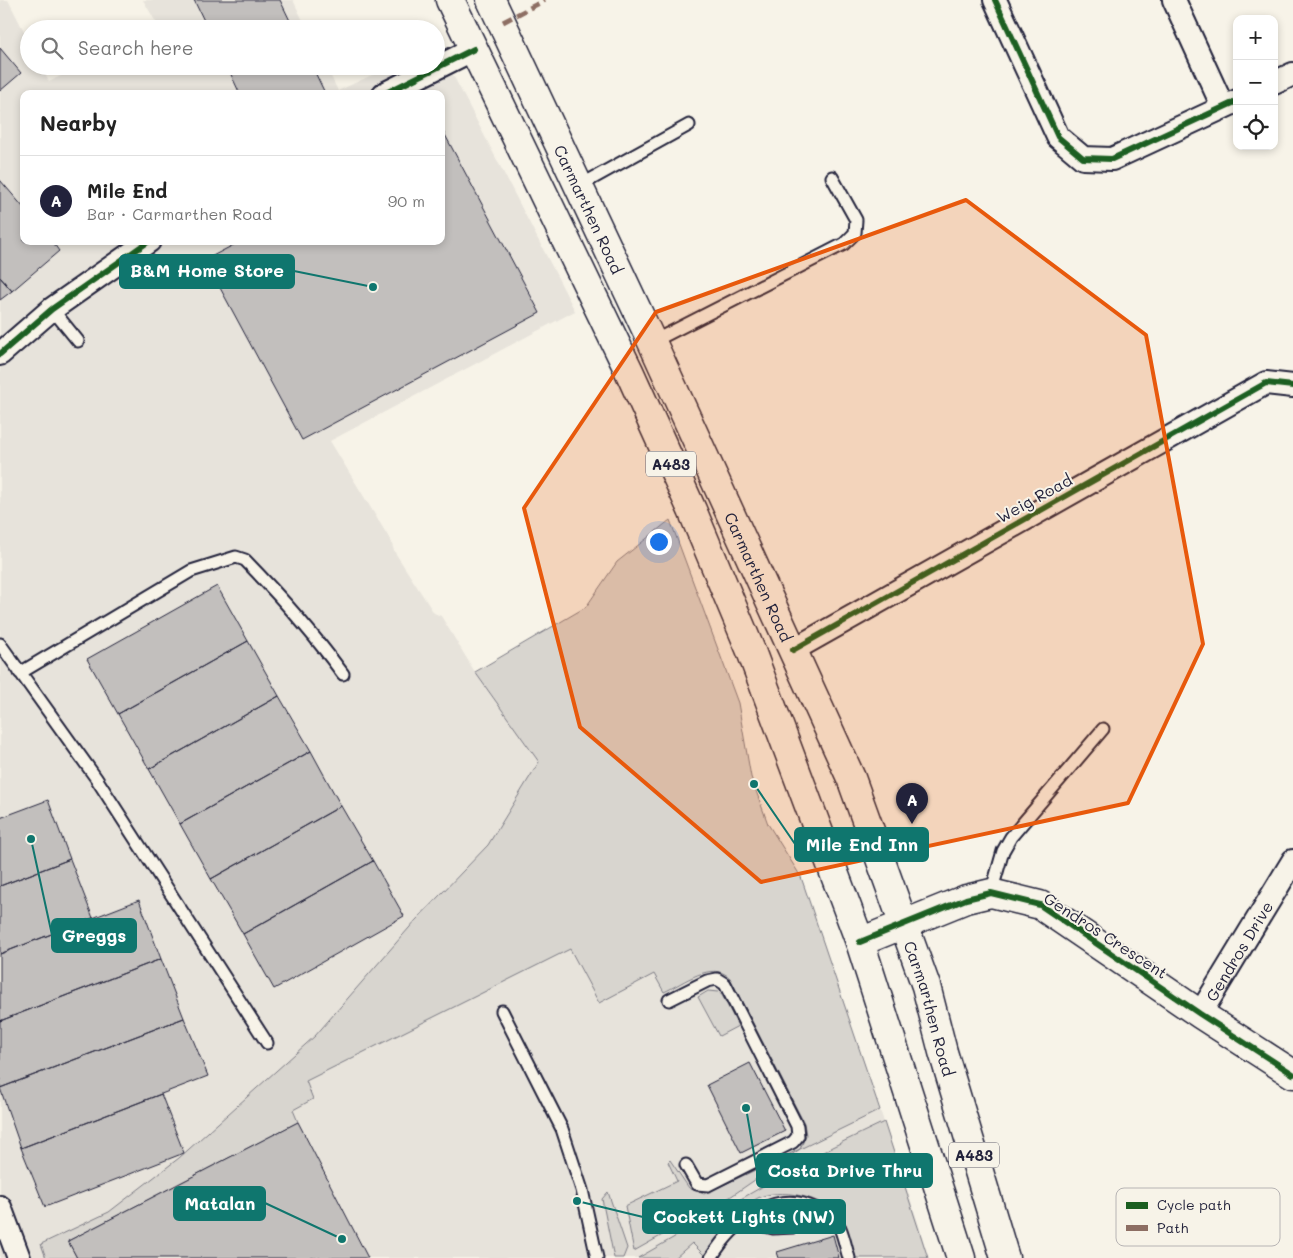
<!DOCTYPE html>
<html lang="en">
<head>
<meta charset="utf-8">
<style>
  :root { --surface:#fff; --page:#f6f6f6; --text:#222; --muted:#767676; --line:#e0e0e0; --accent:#22223b }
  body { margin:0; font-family:Mali,sans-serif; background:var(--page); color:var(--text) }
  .controls { position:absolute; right:15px; top:15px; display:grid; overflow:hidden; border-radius:10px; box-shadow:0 2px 8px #0003 }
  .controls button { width:45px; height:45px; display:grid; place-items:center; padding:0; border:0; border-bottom:1px solid var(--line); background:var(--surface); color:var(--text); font:25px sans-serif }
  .you { position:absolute; left:658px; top:541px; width:18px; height:18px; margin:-12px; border:4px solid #fff; border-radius:50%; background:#1a73e8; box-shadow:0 0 0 8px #1a73e833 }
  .badge { display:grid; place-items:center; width:32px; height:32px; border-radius:50%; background:var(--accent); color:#fff; font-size:16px; font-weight:700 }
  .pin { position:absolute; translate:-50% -41px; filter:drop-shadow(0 1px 2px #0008) }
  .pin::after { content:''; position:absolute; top:26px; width:18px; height:15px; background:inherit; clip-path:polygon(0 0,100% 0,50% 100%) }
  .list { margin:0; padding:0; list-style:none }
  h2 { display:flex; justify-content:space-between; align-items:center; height:65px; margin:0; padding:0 20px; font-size:21px }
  h2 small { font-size:16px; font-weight:400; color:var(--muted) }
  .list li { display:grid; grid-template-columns:32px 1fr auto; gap:15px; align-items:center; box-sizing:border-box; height:90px; padding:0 20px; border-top:1px solid var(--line) }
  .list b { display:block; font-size:19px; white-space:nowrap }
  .list p { margin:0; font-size:16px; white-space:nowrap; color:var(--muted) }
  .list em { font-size:16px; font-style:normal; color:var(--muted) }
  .icon { flex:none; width:28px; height:28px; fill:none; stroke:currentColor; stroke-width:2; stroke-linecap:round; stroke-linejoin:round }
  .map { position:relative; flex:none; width:1293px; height:1258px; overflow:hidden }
  .search { position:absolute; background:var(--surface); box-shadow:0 2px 8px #0003; left:20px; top:20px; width:425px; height:55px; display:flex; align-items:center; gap:12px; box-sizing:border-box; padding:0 18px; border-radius:28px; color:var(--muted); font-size:19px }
  .panel { position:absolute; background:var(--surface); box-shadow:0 2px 8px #0003; left:20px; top:90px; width:425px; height:155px; border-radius:10px }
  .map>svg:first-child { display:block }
</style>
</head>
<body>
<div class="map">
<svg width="1293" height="1258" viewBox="0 0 1293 1258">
  <rect width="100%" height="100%" fill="#f7f3e8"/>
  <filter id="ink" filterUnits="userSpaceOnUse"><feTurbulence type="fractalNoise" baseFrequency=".02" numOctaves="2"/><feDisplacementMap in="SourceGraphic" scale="10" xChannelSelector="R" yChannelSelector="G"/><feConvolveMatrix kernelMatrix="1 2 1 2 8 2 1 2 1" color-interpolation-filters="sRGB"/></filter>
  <g filter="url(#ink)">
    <path fill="#e7e3db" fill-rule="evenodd" d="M0 0H8L29 41V66H41L49 82 79 66H326L338 91 391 66H436L437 44 575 311 330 441 391 541 394 551 434 613 441 616 475 672 539 762 488 845 416 920 316 1035 559 922 801 877 919 1225 928 1258H0ZM24 94H441V241H24Z
      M143 0H293L307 29H150L157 24Z"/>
    <path fill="#d8d5cf" stroke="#7d7c85" d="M670 520 738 703 751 777 768 824 801 877 880 1110 800 1149 730 1197 634 1251 625 1206 677 1181 668 1162 670 1160 689 1188 704 1194 800 1149 806 1135 804 1123 730 978C712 960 684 983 664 992L654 974 599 1003 570 949 306 1081 313 1099 293 1110 298 1122 68 1241 77 1258H46L41 1244 109 1212 179 1158 315 1036 416 920 488 845 539 762 475 672 586 607 617 562Z
      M708 991 718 992 722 995 738 1026 719 1036 698 997Z
      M884 1122 928 1258H856C852 1248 850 1235 845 1225 832 1199 786 1187 760 1197 749 1201 737 1217 728 1225L716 1213 832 1147Z
      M608 1192 627 1248 623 1258H614L602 1199Z
      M706 1219 722 1232 704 1255 692 1243 675 1258H638Z"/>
    <path fill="#c2bfbd" stroke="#22223b" d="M194 0H280L294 29H208Z
      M0 48 21 73 0 91Z
      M227 66H312L324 91 318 94H240Z
      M444 133 540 313 302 440 205 260 241 241H441V134Z
      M0 180 24 208V241H52L59 251 12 291 0 277Z
      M0 277 12 291 0 300Z
      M217 586 248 641 118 714 87 659Z
      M248 641 279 696 149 769 118 714Z
      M279 696 311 751 180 824 149 769Z
      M311 751 341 806 211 879 180 824Z
      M48 800 70 859 0 886V818Z
      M341 806 373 861 243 934 211 879Z
      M70 859 93 918 0 954V886Z
      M373 861 404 916 274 989 243 934Z
      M139 900 161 959 0 1021V954Z
      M161 959 184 1018 0 1088V1021Z
      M184 1018 208 1076 21 1148 0 1088Z
      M750 1063 785 1131 741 1153 707 1085Z
      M161 1094 184 1153 45 1207 21 1148Z
      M298 1122 368 1258H77L68 1241Z
      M833 1235 839 1258H779L777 1252Z"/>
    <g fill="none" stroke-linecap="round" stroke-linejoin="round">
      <defs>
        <path id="service" d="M579 186 689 125
          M52 309 78 341
          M652 342 844 244 855 233 856 220 832 177
          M0 644 96 778 267 1043
          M20 673 191 571 236 557 245 560C280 596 313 633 343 674
          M991 893 1003 851 1011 837 1103 729
          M669 1000 707 981 717 979 725 984 797 1126 798 1136 793 1142 708 1185 697 1184 686 1165
          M502 1011 562 1129 582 1190 597 1258
          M744 1221 773 1228 793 1227 831 1219
          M711 1258C732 1224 774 1187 816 1209 825 1213 835 1219 840 1228 844 1237 846 1249 849 1258"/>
        <g id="minor">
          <path d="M995 0 1058 137 1083 158 1112 159 1237 101"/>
          <path d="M1174 0 1223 107"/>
          <path d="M1274 83 1293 74"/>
          <path d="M384 94 474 49"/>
          <path d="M0 354 52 309 149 241"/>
          <path d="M793 650 1266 383 1293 386"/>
          <path id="s1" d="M1200 1014 1293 861"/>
          <path d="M0 1207 19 1258"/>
        </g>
        <path id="tertiary" d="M860 942 966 899 991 893 1040 905 1200 1014 1293 1074"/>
        <g id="primary">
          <path d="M450 0 629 371 692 510 751 651 860 942 961 1258"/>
          <path id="s2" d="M491 0 652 342 851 778 926 986 943 1052 1005 1258"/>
        </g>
      </defs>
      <use href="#service" stroke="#22223b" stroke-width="15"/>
      <use href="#minor" stroke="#22223b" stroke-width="26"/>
      <use href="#tertiary" stroke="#22223b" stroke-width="31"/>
      <use href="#primary" stroke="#22223b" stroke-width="31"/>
      <use href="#service" stroke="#f7f3e8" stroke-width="11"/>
      <use href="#minor" stroke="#f7f3e8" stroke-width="22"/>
      <use href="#tertiary" stroke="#f7f3e8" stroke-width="28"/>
      <use href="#primary" stroke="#f7f3e8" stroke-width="28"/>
      <path stroke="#8d6e63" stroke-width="5" stroke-dasharray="10 5" stroke-linecap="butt" d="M503 22 545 0"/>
      <defs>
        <path id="cycleway" d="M995 0 1058 137 1083 158 1112 159 1237 101
          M384 94 474 49
          M0 354 52 309 149 241
          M793 650 1266 383 1293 386
          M860 942 966 899 991 893 1040 905 1200 1014 1293 1074"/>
      </defs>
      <use href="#cycleway" stroke="#f7f3e8" stroke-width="9"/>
      <use href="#cycleway" stroke="#1b5e20" stroke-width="6"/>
    </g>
  </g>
  <path fill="#e8590c" fill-opacity="0.2" stroke="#e8590c" stroke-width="4" stroke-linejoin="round" d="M966 200 1146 335 1203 644 1128 803 761 882 580 727 524 508 656 312Z"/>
  <g text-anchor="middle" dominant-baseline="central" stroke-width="4" stroke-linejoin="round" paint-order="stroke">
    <g fill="#f7f3e8" stroke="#62616f" stroke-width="1">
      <rect x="646" y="451.5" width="50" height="25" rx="4"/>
      <rect x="949" y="1142.5" width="50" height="25" rx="4"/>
    </g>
    <g font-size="15" font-weight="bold" fill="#22223b">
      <text x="671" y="464">A483</text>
      <text x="974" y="1155">A483</text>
    </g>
    <g font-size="16" fill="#22223b" stroke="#f7f3e8">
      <text stroke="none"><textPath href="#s2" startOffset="231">Carmarthen Road</textPath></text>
      <text transform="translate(1034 498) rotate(-29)">Weig Road</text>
      <text stroke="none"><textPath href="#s2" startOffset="636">Carmarthen Road</textPath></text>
      <text transform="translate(1106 935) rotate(33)">Gendros Crescent</text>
      <text stroke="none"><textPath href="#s1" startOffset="74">Gendros Drive</textPath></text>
      <text stroke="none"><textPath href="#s2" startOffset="1101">Carmarthen Road</textPath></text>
    </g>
  </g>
  <rect x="1116" y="1188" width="164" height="58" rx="8" fill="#f7f3e8" stroke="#b7b4b4" stroke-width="1"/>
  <rect x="1126" y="1202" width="22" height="7" fill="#1b5e20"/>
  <rect x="1126" y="1225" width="22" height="6" fill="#8d6e63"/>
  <g font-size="14" fill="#22223b">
    <text x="1157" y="1210">Cycle path</text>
    <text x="1157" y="1233">Path</text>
  </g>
  <path fill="none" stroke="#0f766e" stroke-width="2" d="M373 287L294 271M754 784L795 844M31 839L52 935M746 1108L757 1171M342 1239L265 1203M577 1201L643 1217"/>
  <g fill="#0f766e" stroke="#f7f3e8" stroke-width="2">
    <circle cx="373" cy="287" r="5"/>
    <circle cx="754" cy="784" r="5"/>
    <circle cx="31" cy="839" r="5"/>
    <circle cx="746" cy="1108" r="5"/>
    <circle cx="342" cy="1239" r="5"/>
    <circle cx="577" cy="1201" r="5"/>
  </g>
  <g fill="#0f766e" stroke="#0f766e" stroke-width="2">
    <rect x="120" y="255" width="174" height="33" rx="5"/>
    <rect x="795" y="828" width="133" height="33" rx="5"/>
    <rect x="52" y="919" width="84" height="33" rx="5"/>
    <rect x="757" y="1154" width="175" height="33" rx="5"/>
    <rect x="174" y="1187" width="91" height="33" rx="5"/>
    <rect x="643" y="1200" width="202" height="33" rx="5"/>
  </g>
  <g font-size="18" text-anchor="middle" font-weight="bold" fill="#fff">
    <text x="207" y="277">B&amp;M Home Store</text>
    <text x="862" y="851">Mile End Inn</text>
    <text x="94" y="942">Greggs</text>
    <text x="845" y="1177">Costa Drive Thru</text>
    <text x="220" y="1210">Matalan</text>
    <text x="744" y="1223">Cockett Lights (NW)</text>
  </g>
</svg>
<div class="controls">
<button>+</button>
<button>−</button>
<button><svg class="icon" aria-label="locate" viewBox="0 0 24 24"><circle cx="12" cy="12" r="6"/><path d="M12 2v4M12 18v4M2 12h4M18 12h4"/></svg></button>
</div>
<div class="you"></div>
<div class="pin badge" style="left:912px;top:824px">A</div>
<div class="search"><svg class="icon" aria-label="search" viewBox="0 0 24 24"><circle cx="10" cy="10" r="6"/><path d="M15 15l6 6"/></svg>Search here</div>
<section class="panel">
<h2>Nearby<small></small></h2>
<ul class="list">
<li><span class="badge">A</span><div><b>Mile End</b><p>Bar · Carmarthen Road</p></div><em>90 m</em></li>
</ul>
</section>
</div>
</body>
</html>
